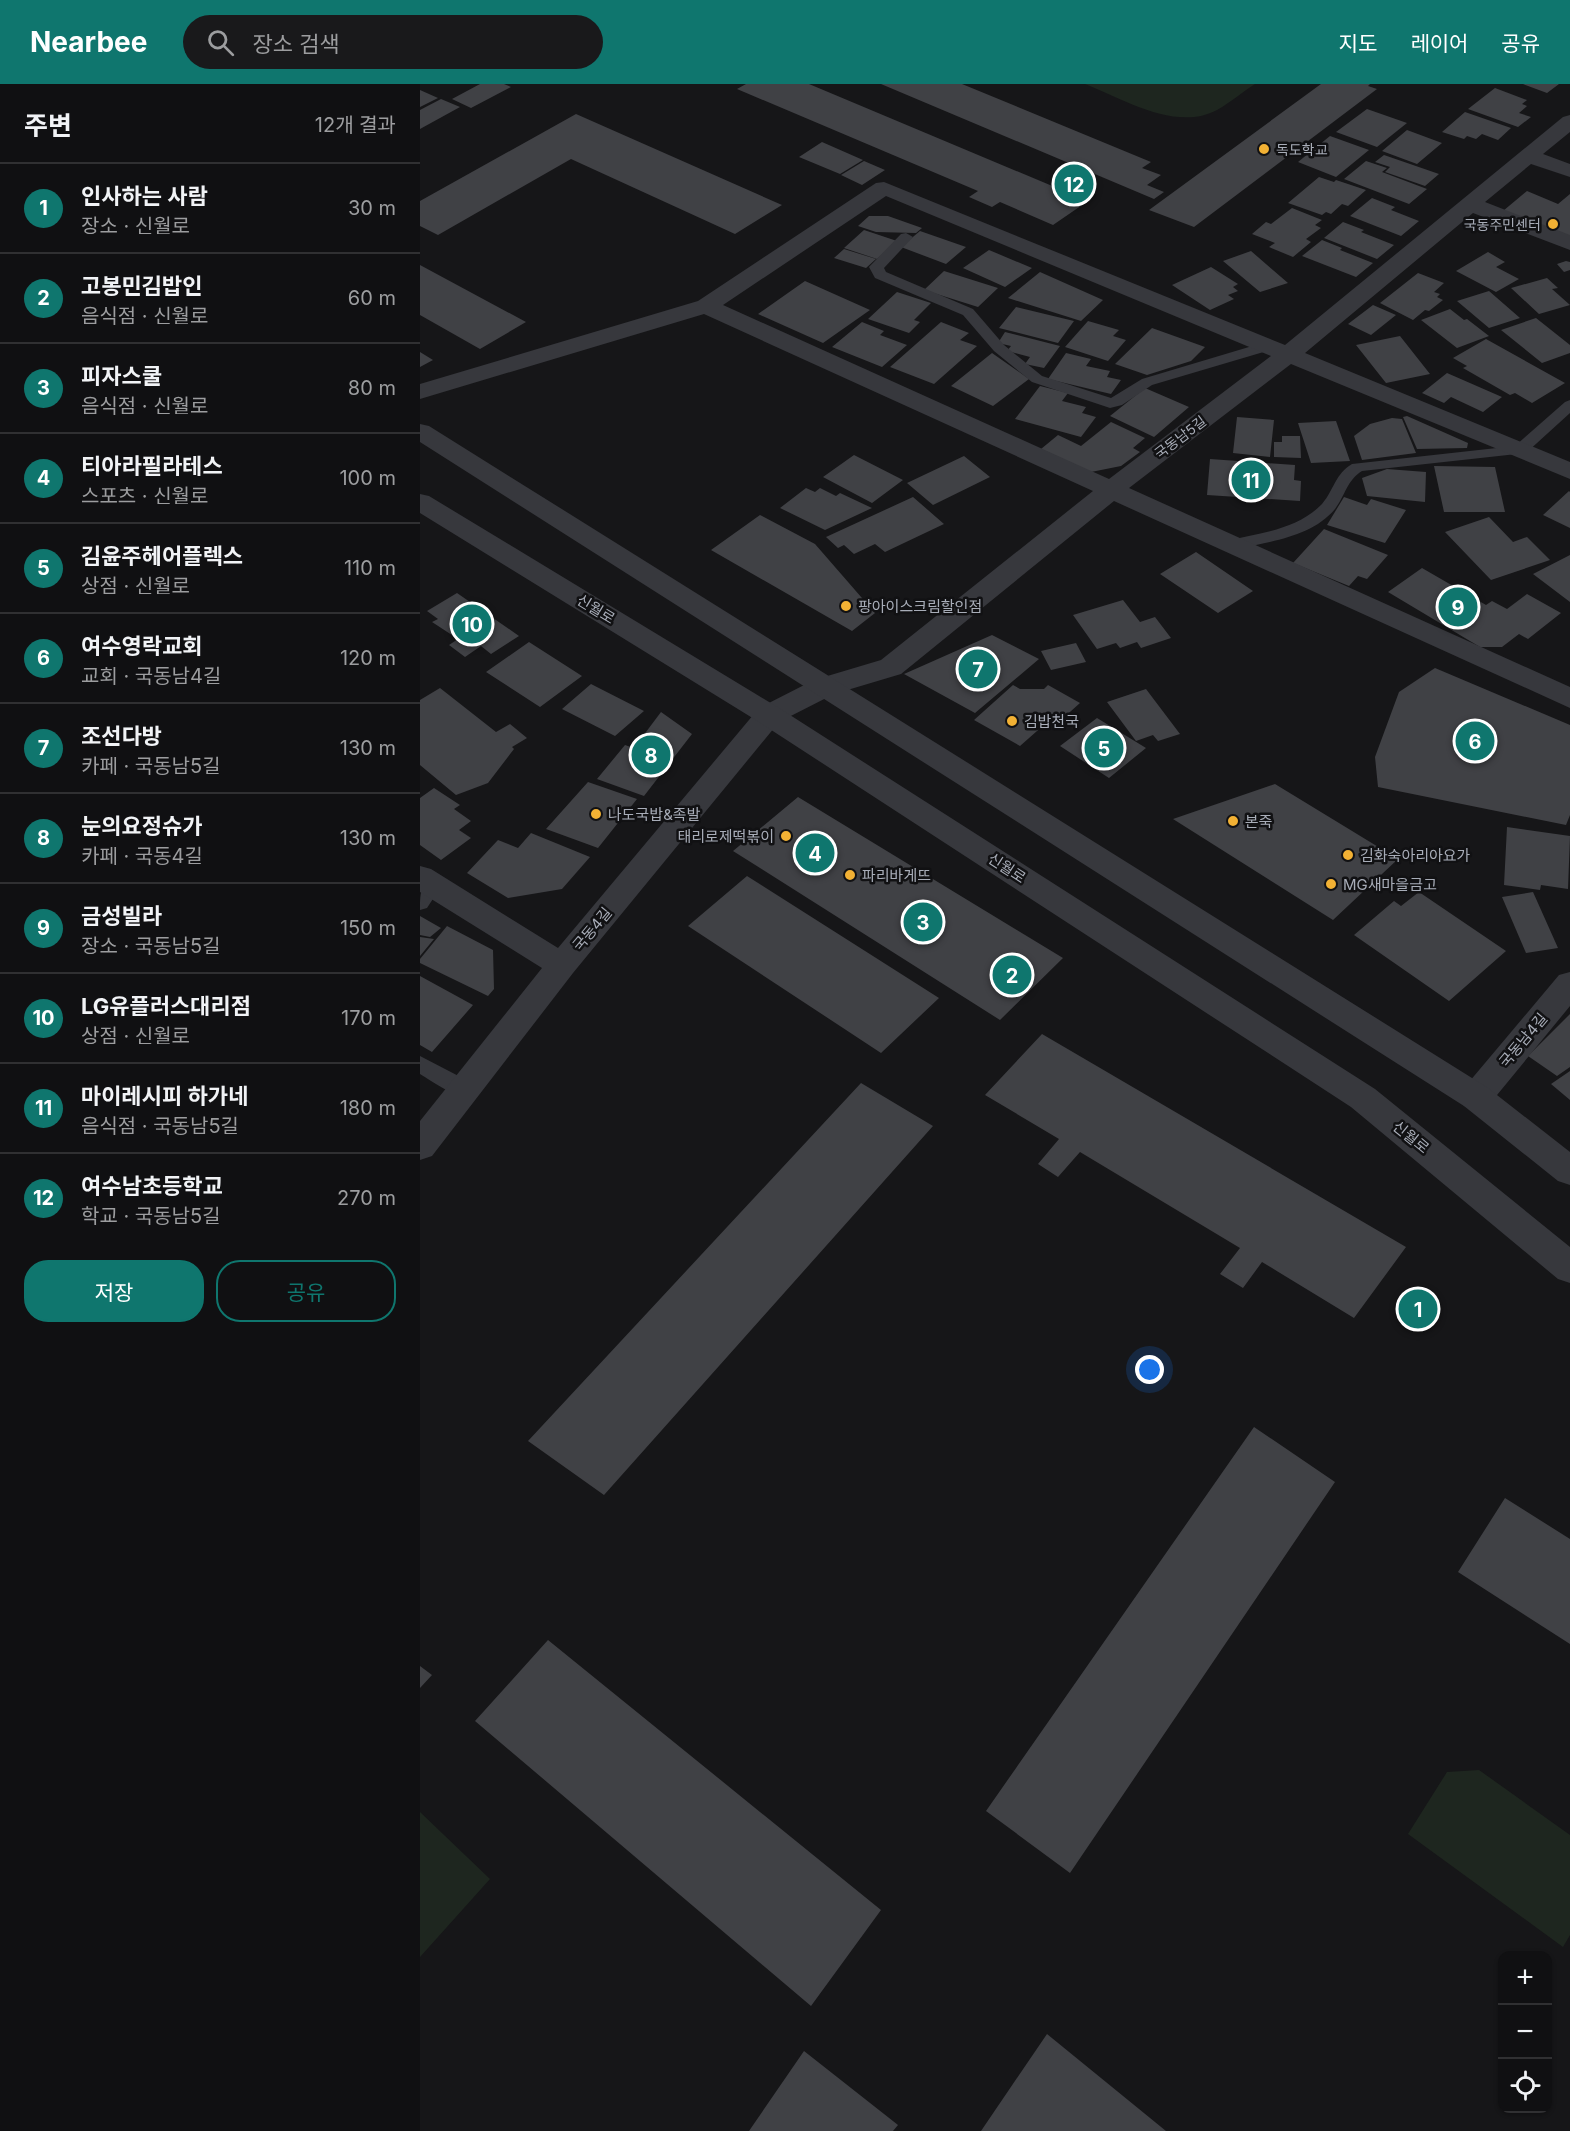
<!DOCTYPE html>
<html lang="ko">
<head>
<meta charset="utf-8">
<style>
  :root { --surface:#101012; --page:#19191b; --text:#f1f3f6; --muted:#9c9d9f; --line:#303032; --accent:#0f766e }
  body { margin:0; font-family:Inter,"Noto Sans KR",sans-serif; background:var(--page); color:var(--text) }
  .controls { position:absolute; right:18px; bottom:18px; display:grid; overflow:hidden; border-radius:12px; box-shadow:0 2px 4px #0004 }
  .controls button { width:54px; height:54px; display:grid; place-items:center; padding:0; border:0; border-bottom:2px solid var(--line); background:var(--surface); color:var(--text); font:30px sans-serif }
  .you { position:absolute; left:730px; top:1286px; width:21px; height:21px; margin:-15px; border:4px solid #fff; border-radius:50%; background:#1a73e8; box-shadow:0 0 0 9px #1a73e833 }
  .badge { display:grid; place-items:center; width:39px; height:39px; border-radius:50%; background:var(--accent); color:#fff; font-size:20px; font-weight:700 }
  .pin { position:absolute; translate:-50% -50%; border:3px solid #fff; box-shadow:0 2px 6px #0006 }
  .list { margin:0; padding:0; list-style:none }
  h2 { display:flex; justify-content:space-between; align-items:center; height:78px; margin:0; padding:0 24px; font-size:26px }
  h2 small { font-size:20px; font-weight:400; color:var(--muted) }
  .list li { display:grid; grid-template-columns:39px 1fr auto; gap:18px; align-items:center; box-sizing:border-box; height:90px; padding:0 24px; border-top:2px solid var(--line) }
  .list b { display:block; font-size:22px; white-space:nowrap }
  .list p { margin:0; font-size:20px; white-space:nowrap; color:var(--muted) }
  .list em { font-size:20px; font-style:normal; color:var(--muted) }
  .actions { display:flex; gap:12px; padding:18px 24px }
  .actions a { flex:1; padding:14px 0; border:2px solid var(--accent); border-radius:24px; text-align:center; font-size:21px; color:var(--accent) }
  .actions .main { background:var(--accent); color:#fff }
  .icon { flex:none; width:33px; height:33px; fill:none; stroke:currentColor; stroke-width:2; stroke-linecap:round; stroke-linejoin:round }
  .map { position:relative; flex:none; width:1150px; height:2047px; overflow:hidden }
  header { display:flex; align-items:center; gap:36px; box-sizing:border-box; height:84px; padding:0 30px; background:var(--accent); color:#fff }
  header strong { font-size:28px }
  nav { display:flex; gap:33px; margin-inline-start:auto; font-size:21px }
  .search { width:420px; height:54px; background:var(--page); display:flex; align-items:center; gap:15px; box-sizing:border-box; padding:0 21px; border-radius:33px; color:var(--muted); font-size:22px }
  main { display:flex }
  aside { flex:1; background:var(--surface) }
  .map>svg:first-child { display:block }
</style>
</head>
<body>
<header>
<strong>Nearbee</strong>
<div class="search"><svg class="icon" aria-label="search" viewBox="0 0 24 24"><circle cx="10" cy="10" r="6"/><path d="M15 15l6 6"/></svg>장소 검색</div>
<nav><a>지도</a><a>레이어</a><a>공유</a></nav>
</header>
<main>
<aside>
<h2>주변<small>12개 결과</small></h2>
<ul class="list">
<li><span class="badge">1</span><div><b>인사하는 사람</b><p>장소 · 신월로</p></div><em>30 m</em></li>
<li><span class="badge">2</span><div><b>고봉민김밥인</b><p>음식점 · 신월로</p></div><em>60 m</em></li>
<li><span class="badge">3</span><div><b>피자스쿨</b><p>음식점 · 신월로</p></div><em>80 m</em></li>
<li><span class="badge">4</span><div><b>티아라필라테스</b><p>스포츠 · 신월로</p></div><em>100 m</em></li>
<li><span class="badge">5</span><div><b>김윤주헤어플렉스</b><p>상점 · 신월로</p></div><em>110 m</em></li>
<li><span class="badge">6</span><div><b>여수영락교회</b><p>교회 · 국동남4길</p></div><em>120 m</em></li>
<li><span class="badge">7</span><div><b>조선다방</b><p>카페 · 국동남5길</p></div><em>130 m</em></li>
<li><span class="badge">8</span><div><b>눈의요정슈가</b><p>카페 · 국동4길</p></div><em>130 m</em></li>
<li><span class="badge">9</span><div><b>금성빌라</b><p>장소 · 국동남5길</p></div><em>150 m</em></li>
<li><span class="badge">10</span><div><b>LG유플러스대리점</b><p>상점 · 신월로</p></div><em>170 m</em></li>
<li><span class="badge">11</span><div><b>마이레시피 하가네</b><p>음식점 · 국동남5길</p></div><em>180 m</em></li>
<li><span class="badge">12</span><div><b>여수남초등학교</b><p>학교 · 국동남5길</p></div><em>270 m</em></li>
</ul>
<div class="actions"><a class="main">저장</a><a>공유</a></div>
</aside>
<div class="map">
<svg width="1150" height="2047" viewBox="0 0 1150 2047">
  <rect width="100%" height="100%" fill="#161618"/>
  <path fill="#1e261f" d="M665 0H835C822 8 810 19 797 26 756 48 703 15 665 0Z
    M1059 1686 1150 1751V1851L1143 1863 988 1750 1027 1688Z
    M0 1728 70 1795 0 1873Z"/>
  <path fill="#404145" d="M60 0H84L91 3 51 24 32 15Z
    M326 0H389L668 117 633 141 580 118 572 123 549 113 558 107 317 5Z
    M461 0H542L731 78 722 84 741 91 727 101 744 108 734 115Z
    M901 0H950L948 2 957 5 774 143 729 126Z
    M1103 0H1139L1127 9Z
    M1075 4 1107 16 1102 20 1107 22 1099 29 1111 33 1098 43 1048 25Z
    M0 6 18 14 0 23Z
    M21 15 40 23 0 45V26Z
    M947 25 987 39 957 63 916 48Z
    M1045 28 1091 44 1078 56 1062 50 1056 55 1047 52 1044 55 1022 48Z
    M156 30 362 121 315 150 151 75 18 151 0 142V117Z
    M987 46 1022 59 997 80 962 67Z
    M910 52 949 66 916 93 878 78Z
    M402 58 443 76 420 90 379 73Z
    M964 71 1019 90 1005 102 965 88 970 83 955 78Z
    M444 77 465 86 442 101 421 91Z
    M946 77 967 84 962 88 1007 105 989 120 924 95Z
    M899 93 914 98 916 96 946 106 928 122 922 120 911 130 906 128 902 131 868 119Z
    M1107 107 1138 120 1150 110V153L1083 127Z
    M952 114 975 123 971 126 999 137 981 152 930 132Z
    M872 124 902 136 895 141 901 144 886 155 891 158 873 173 849 163 855 159 832 150 846 138 851 140Z
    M449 132H468L502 144 496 149 456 148 438 142Z
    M923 138 944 146 941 148 974 161 957 175 904 154Z
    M444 146 477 157 457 175 424 164Z
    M500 147 546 163 526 180 481 163Z
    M902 156 922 164 920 166 953 179 936 193 882 172Z
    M424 165 456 175 446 184 414 174Z
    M569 166 612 184 585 203 543 184Z
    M831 167 868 199 840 208 803 177Z
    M1068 168 1085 178 1076 183 1099 195 1076 208 1036 187Z
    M1146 177 1150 178V186L1144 188 1137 180Z
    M0 181 106 238 60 265 0 231Z
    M791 183 818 200 813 203 818 207 808 211 814 215 790 226 752 201Z
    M524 187 578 204 558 223 504 206Z
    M620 188 683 216 661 237 588 214Z
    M998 189 1024 199 1014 208 1020 210 1017 213 1023 216 1009 227 1005 226 993 236 960 219Z
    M1127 194 1138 204 1132 205 1150 221 1119 230 1091 204Z
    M385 197 450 226 403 259 338 230Z
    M1069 207 1100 234 1069 244 1037 217Z
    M477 208 511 219 494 236 500 238 489 249 448 235Z
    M953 221 976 231 951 251 928 240Z
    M596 223 654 237 638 259 579 244Z
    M1030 225 1044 236 1047 235 1069 252 1037 264 1001 236Z
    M1116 234 1150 261V269L1122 279 1081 246Z
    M668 237 699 246 693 252 706 256 688 277 645 263Z
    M442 238 464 247 460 251 487 261 462 283 412 263Z
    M521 238 549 249 540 256 557 262 514 300 470 283Z
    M732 244 785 263 771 277 727 291 695 280Z
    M585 248 640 262 624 284 605 280 610 273 587 267 591 262 578 259Z
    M980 252 1010 290 966 299 936 261Z
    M1066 255 1145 299 1112 319 1095 309 1090 311 1043 284 1047 282 1033 274Z
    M0 268 13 276 0 283Z
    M572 269 609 295 573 322 531 302Z
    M646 269 671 275 666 282 690 287 687 293 701 296 691 310 628 295Z
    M1027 289 1082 313 1063 328 1031 313 1024 319 1002 309Z
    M620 302 648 309 642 317 666 323 662 329 676 333 661 353 595 335Z
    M725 304 769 323 734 353 690 332Z
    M987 332 1048 359 1047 364 997 365 983 333Z
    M817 333 854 336 850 373 813 369Z
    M972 334 982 335 996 369 942 376 934 352 950 340Z
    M916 337 930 377 891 379 878 339Z
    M691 338 725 354 713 364 720 368 701 382 671 388 621 365 638 351 661 362Z
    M862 352H880L881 374 854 373V358H862Z
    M434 371 483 396 452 419 403 393Z
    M544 372 570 393 513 421 487 399Z
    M790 375 875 381 874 396 881 397 880 417 787 411Z
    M1014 382 1075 383 1085 428H1024Z
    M967 385 1006 388 1005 418 947 412 942 394Z
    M386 404 395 408 400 404 416 412 420 409 452 424 405 446 360 424Z
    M1149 407 1150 408V444L1123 431Z
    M493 413 524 440 465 468 455 460 434 470 424 461 418 464 406 453Z
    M924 413 947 421 951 415 986 426 965 459 907 441Z
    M340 431 395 460 455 529 432 547 291 466Z
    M1069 433 1093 458 1107 453 1130 476 1071 496 1025 448Z
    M904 445 968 471 947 495 938 492 929 502 873 479Z
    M776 468 833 507 798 529 740 490Z
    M1150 471V518L1113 490Z
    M1002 484 1066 521 1072 517 1087 525 1107 510 1141 529 1108 555 1099 550 1082 563H1060L968 508Z
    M37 509 99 552 71 570 61 562 45 573 29 561 38 555 12 538 18 535 7 527Z
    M703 516 720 538 735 533 751 554 721 564 717 558 700 564 696 559 677 565 653 531Z
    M572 551 619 575 555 629 484 590Z
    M109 558 162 592 120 623 66 588Z
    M656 559 666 578 631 586 621 567Z
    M1015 584 1150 641V731L1146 741 958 703 955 673 979 608Z
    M171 600 224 627 195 652 142 625Z
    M593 601 600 605H624L628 601 660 619 641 636 634 632 600 662 554 636Z
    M20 604 76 648 90 640 107 654 92 663 94 665 68 699 36 711 0 681V616Z
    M726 605 760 650 738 657 733 651 716 657 687 618Z
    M241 628 272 650 224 712 177 695 205 661 214 664Z
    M677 634 726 664 689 694 640 662Z
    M168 698 217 715 178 764 126 745Z
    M855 700 978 775 913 836 753 735Z
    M14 704 40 721 34 725 51 737 39 746 51 754 21 776 0 761V714Z
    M378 713 643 874 580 936 313 767Z
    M1087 743 1150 752 1148 805 1121 801 1120 806 1084 801Z
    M111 749 170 773 142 805 88 814 47 789 78 756 98 764Z
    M327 792 519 914 461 969 268 842Z
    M999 808 1086 867 1029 917 934 851 974 817 981 822Z
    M1113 808 1138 864 1106 869 1082 813Z
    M0 832 21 844 10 853 0 851Z
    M27 842 73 866 74 905 68 912 0 879V875Z
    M0 853 14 855 0 872Z
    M0 892 53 921 12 968 0 961Z
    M1150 930V983L1137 992 1108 972Z
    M622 950 986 1163 934 1234 842 1178 823 1204 800 1190 820 1164 660 1068 638 1093 618 1080 639 1055 565 1011Z
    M1150 987V1016L1131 1000Z
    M441 999 513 1042 184 1411 108 1357Z
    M834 1343 915 1398 650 1789 566 1727Z
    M1085 1414 1150 1455V1560L1038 1488Z
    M128 1556 461 1826 391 1922 55 1637Z
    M0 1582 12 1591 0 1604Z
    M627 1950 746 2047H561Z
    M384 1967 478 2041 473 2047H329Z"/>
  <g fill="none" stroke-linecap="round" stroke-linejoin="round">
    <path fill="#37383d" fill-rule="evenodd" d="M486 149 493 153 464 184 466 188 553 225 584 261 622 292 691 314 722 295 849 257 857 262 854 265 732 301 702 321 690 324 612 298 574 267 543 231 455 194 449 183 481 150Z
      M1150 316V329L1106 369 942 387C927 396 925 412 915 425 891 454 846 458 812 466L806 465 804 461 806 457C839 449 877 446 902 420 914 406 915 390 932 380L1095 362 1145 318Z
      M12 794 19 796 22 801 7 824 0 826C0 813 0 799 12 794Z
      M0 972 52 999 55 1005 52 1011C36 1016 14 998 0 990Z"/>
    <path fill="#37383d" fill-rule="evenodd" d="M1150 31V48L1123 70 1150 80V93L1111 80 1065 118 1150 151V166L1053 129 885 269 1150 378V395L871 280 709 404 1150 603V624L694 417 481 590 414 610 359 638 153 889 12 1072 0 1076V1037L122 884 0 808V782L11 785 138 864 339 624 394 596 461 576 673 407 284 230 0 315V300L278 217 456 99 464 98 865 261 1143 33ZM466 112 851 272 689 395 303 221Z
      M1150 888V922L1068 1022 1056 1026 1044 1022 1040 1013 1044 1004 1139 891Z"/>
    <path fill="#37383d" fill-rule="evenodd" d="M0 340 9 342 1068 1004 1150 1068V1101L1138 1097 1044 1022 0 358Z
      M0 410 9 412 359 624 955 1005 1150 1163V1199L1138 1195 931 1023 339 638 0 429Z"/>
  </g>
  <g fill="#f2b134" stroke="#111113" stroke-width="2">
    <circle cx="844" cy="65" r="6"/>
    <circle cx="1133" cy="140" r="6"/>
    <circle cx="426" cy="522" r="6"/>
    <circle cx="592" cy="637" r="6"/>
    <circle cx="176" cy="730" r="6"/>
    <circle cx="813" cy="737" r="6"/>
    <circle cx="366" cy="752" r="6"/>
    <circle cx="928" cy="771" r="6"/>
    <circle cx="430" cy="791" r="6"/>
    <circle cx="911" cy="800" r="6"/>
  </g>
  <g text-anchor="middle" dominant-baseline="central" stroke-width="5" stroke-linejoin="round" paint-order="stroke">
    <g font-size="14" fill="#a8adb8" stroke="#111113" text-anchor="start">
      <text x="856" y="65">독도학교</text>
      <text x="1121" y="140" text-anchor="end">국동주민센터</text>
    </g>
    <g font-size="14" fill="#a8adb8" stroke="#111113">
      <text transform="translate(760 353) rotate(-37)">국동남5길</text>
    </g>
    <g font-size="15" fill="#a8adb8" stroke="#111113" text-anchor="start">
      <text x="438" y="522">팡아이스크림할인점</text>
      <text x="604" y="637">김밥천국</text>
      <text x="188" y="730">나도국밥&amp;족발</text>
      <text x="825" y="737">본죽</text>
      <text x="354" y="752" text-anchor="end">태리로제떡볶이</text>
      <text x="940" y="771">김화숙아리아요가</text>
      <text x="442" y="791">파리바게뜨</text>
      <text x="923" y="800">MG새마을금고</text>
    </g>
    <g font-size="15" fill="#a8adb8" stroke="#111113">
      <text transform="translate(176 525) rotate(31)">신월로</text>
      <text transform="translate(587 784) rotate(33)">신월로</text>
      <text transform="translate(172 845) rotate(-50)">국동4길</text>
      <text transform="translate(1103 956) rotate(-50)">국동남4길</text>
      <text transform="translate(991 1053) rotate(39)">신월로</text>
    </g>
  </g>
</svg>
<div class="controls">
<button>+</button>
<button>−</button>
<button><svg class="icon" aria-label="locate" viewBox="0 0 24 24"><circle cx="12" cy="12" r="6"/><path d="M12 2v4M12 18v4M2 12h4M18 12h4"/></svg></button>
</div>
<div class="you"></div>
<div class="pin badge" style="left:998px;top:1225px">1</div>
<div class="pin badge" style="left:592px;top:891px">2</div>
<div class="pin badge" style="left:503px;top:838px">3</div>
<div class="pin badge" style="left:395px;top:769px">4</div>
<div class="pin badge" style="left:684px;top:664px">5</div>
<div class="pin badge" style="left:1055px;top:657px">6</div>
<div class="pin badge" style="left:558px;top:585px">7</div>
<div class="pin badge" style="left:231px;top:671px">8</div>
<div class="pin badge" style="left:1038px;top:523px">9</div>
<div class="pin badge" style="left:52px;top:540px">10</div>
<div class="pin badge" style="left:831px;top:396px">11</div>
<div class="pin badge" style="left:654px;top:100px">12</div>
</div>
</main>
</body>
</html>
